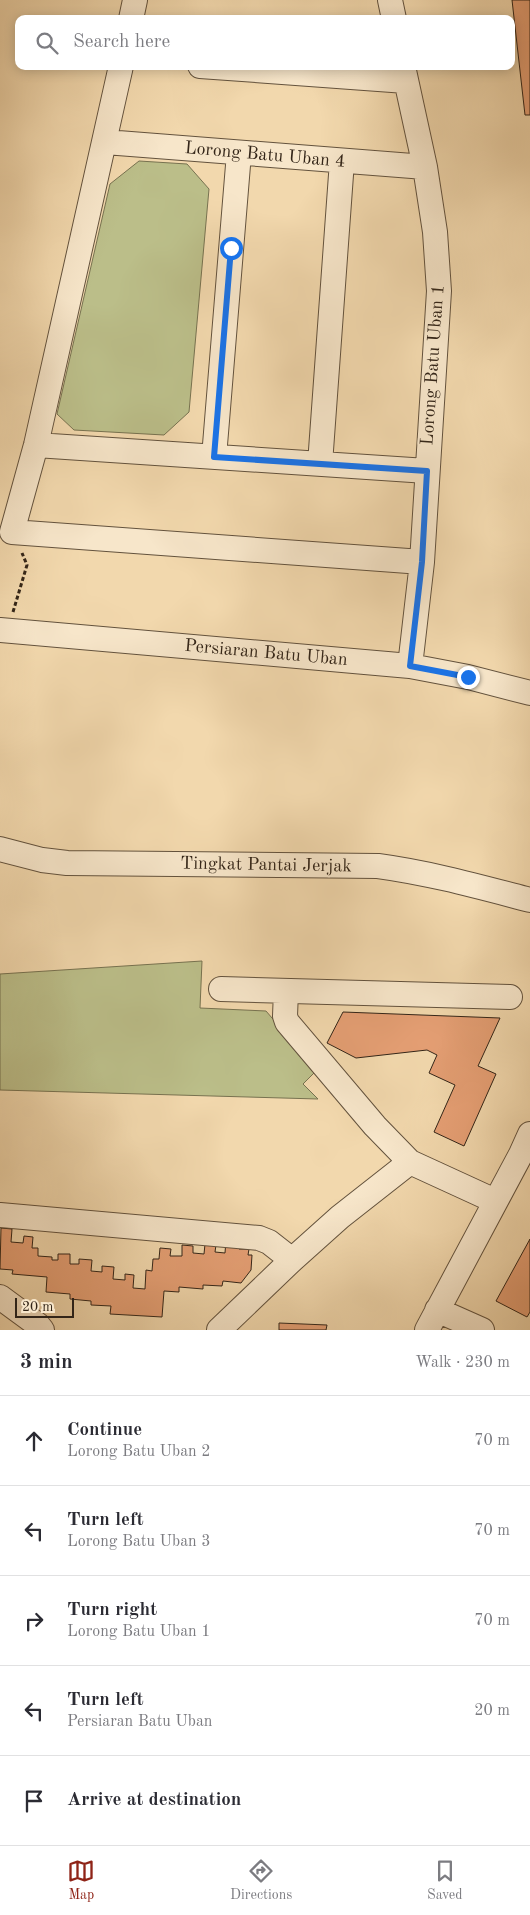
<!DOCTYPE html>
<html lang="en">
<head>
<meta charset="utf-8">
<style>
  :root { --surface:#fff; --page:#f2f2f3; --text:#2b2b33; --muted:#7c7c81; --line:#e1e1e2; --accent:#8f2418 }
  body { margin:0; font-family:"Old Standard TT",serif; background:var(--page); color:var(--text) }
  .scale { position:absolute; left:15px; bottom:12px; width:59px; box-sizing:border-box; padding-left:5px; border:2px solid #332518; border-top:0; font-size:14px; line-height:18px; white-space:nowrap; color:#332518; -webkit-text-stroke:4px #f7e6ca; paint-order:stroke }
  .stop { position:absolute; width:15px; height:15px; margin:-11px; border:4px solid #1a73e8; border-radius:50%; background:#fff }
  .stop.end { background:#1a73e8; border-color:#fff; box-shadow:0 1px 5px #0008 }
  .list { margin:0; padding:0; list-style:none }
  h2 { display:flex; justify-content:space-between; align-items:center; height:65px; margin:0; padding:0 20px; font-size:21px }
  h2 small { font-size:16px; font-weight:400; color:var(--muted) }
  .list li { display:grid; grid-template-columns:32px 1fr auto; gap:15px; align-items:center; box-sizing:border-box; height:90px; padding:0 20px; border-top:1px solid var(--line) }
  .list b { display:block; font-size:19px; white-space:nowrap }
  .list p { margin:0; font-size:16px; white-space:nowrap; color:var(--muted) }
  .list em { font-size:16px; font-style:normal; color:var(--muted) }
  .icon { flex:none; width:28px; height:28px; fill:none; stroke:currentColor; stroke-width:2; stroke-linecap:round; stroke-linejoin:round }
  .map { position:relative; flex:none; width:530px; height:1330px; overflow:hidden }
  .search { position:absolute; background:var(--surface); box-shadow:0 2px 12px #0003; left:15px; right:15px; top:15px; height:55px; display:flex; align-items:center; gap:12px; box-sizing:border-box; padding:0 18px; border-radius:10px; color:var(--muted); font-size:19px }
  .sheet { height:515px; background:var(--surface) }
  nav { display:flex; justify-content:space-around; align-items:center; box-sizing:border-box; height:70px; border-top:1px solid var(--line); background:var(--surface); font-size:14px; color:var(--muted) }
  nav a { display:grid; justify-items:center; gap:2px }
  nav .on { color:var(--accent) }
  .map>svg:first-child { display:block }
</style>
</head>
<body>
<div class="map">
<svg width="530" height="1330" viewBox="0 0 530 1330">
  <rect width="100%" height="100%" fill="#f2d8ad"/>
  <filter id="stains"><feTurbulence type="fractalNoise" baseFrequency=".004" numOctaves="4"/><feColorMatrix values="0 0 0 0 .2 0 0 0 0 .09 0 0 0 0 .02 0 0 0 .5 -.17"/></filter>
  <radialGradient id="worn" r=".72"><stop offset=".6" stop-color="#630" stop-opacity="0"/><stop offset="1" stop-color="#630" stop-opacity=".3"/></radialGradient>
  <path fill="#bbbe89" stroke="#777250" d="M139 161 187 164 209 189 189 412 164 435 74 430 57 414 110 184Z
    M202 961 200 1008 266 1011 317 1070 303 1084 318 1099 0 1090V974Z"/>
  <path fill="#e59f74" stroke="#332518" d="M512 0H530V115H525Z
    M343 1012 500 1018 478 1066 496 1074 464 1146 434 1132 455 1085 429 1073 437 1055 427 1050 356 1058 327 1043Z
    M1 1228 12 1229 11 1242 23 1243 24 1236 33 1237 32 1248H38V1256L52 1257V1260H58V1254H70V1264H79V1259L92 1260 91 1271 102 1272V1266L114 1267 113 1279 125 1280V1274L134 1275 133 1288 145 1289 146 1270 152 1271 153 1259H159L160 1248 171 1249 170 1256H182V1245L193 1246V1253L204 1254 205 1244 216 1245 215 1252 225 1253 226 1240 239 1241V1249H249L248 1255H252L251 1270 241 1283 223 1281 222 1286 203 1285V1289L179 1287V1292L164 1291 162 1317 110 1314 111 1306 91 1305V1301L70 1299V1294L46 1292 47 1277 12 1274 13 1270 0 1269Z
    M530 1239V1312L527 1317 496 1301Z
    M279 1323 327 1325 326 1330H279Z"/>
  <g fill="none" stroke-linecap="round" stroke-linejoin="round">
    <defs>
      <path id="minor" d="M390 0 394 19
        M131 19 135 0
        M121 66 36 445 12 532 422 562
        M200 66 406 81
        M403 66 425 167 435 232 439 291 422 562 410 666
        M105 142 425 167
        M36 445 427 471
        M214 457 239 153
        M320 464 342 161
        M0 630 410 666 468 677 530 693
        M0 849 42 860 67 863 378 866C430 873 480 887 530 900
        M221 989 510 997
        M286 991 285 1016 287 1022 375 1126 410 1162 495 1201
        M0 1215 259 1238 269 1242 292 1260
        M0 1297 38 1325 42 1330
        M437 1310 482 1330
        M219 1330 292 1260 340 1217 410 1162
        M427 1330 521 1154 530 1134"/>
    </defs>
    <use href="#minor" stroke="#63523d" stroke-width="26"/>
    <path stroke="#332518" stroke-width="3" stroke-dasharray="4 2.5" stroke-linecap="butt" d="M13 612 27 565 22 553"/>
    <use href="#minor" stroke="#f7e6ca" stroke-width="24"/>
  </g>
  <g fill="none" stroke-linecap="round" stroke-linejoin="round">
    <path stroke="#1a73e8" stroke-width="6" d="M231 248 214 457 427 471 422 562 410 666 468 677"/>
  </g>
  <g text-anchor="middle" dominant-baseline="central" stroke-width="4" stroke-linejoin="round" paint-order="stroke">
    <g font-size="18" fill="#332518" stroke="#f7e6ca">
      <text transform="translate(265 155) rotate(5)">Lorong Batu Uban 4</text>
      <text transform="translate(433 365) rotate(-86)">Lorong Batu Uban 1</text>
      <text transform="translate(266 653) rotate(5)">Persiaran Batu Uban</text>
      <text transform="translate(266 865) rotate(1)">Tingkat Pantai Jerjak</text>
    </g>
  </g>
  <rect width="100%" height="100%" filter="url(#stains)"/>
  <rect width="100%" height="100%" fill="url(#worn)"/>
</svg>
<div class="scale">20 m</div>
<div class="stop" style="left:231px;top:248px"></div>
<div class="stop end" style="left:468px;top:677px"></div>
<div class="search"><svg class="icon" aria-label="search" viewBox="0 0 24 24"><circle cx="10" cy="10" r="6"/><path d="M15 15l6 6"/></svg>Search here</div>
</div>
<section class="sheet">
<h2>3 min<small>Walk · 230 m</small></h2>
<ul class="list">
<li><svg class="icon" aria-label="ahead" viewBox="0 0 24 24"><path d="M12 20V5M6 11l6-6 6 6"/></svg><div><b>Continue</b><p>Lorong Batu Uban 2</p></div><em>70 m</em></li>
<li><svg class="icon" aria-label="left" viewBox="0 0 24 24"><path d="M17 20v-9H6M10 6l-5 5 5 5"/></svg><div><b>Turn left</b><p>Lorong Batu Uban 3</p></div><em>70 m</em></li>
<li><svg class="icon" aria-label="right" viewBox="0 0 24 24"><path d="M7 20v-9h11M14 6l5 5-5 5"/></svg><div><b>Turn right</b><p>Lorong Batu Uban 1</p></div><em>70 m</em></li>
<li><svg class="icon" aria-label="left" viewBox="0 0 24 24"><path d="M17 20v-9H6M10 6l-5 5 5 5"/></svg><div><b>Turn left</b><p>Persiaran Batu Uban</p></div><em>20 m</em></li>
<li><svg class="icon" aria-label="arrive" viewBox="0 0 24 24"><path d="M6 21V4h12l-3 4 3 4H6"/></svg><div><b>Arrive at destination</b></div></li>
</ul>
</section>
<nav>
<a class="on"><svg class="icon" aria-label="map" viewBox="0 0 24 24"><path d="M3 6l6-2 6 2 6-2v14l-6 2-6-2-6 2zM9 4v14M15 6v14"/></svg>Map</a>
<a><svg class="icon" aria-label="directions" viewBox="0 0 24 24"><path d="M12 3l9 9-9 9-9-9zM9 14v-3h6M13 9l2 2-2 2"/></svg>Directions</a>
<a><svg class="icon" aria-label="saved" viewBox="0 0 24 24"><path d="M7 4h10v16l-5-4-5 4z"/></svg>Saved</a>
</nav>
</body>
</html>
